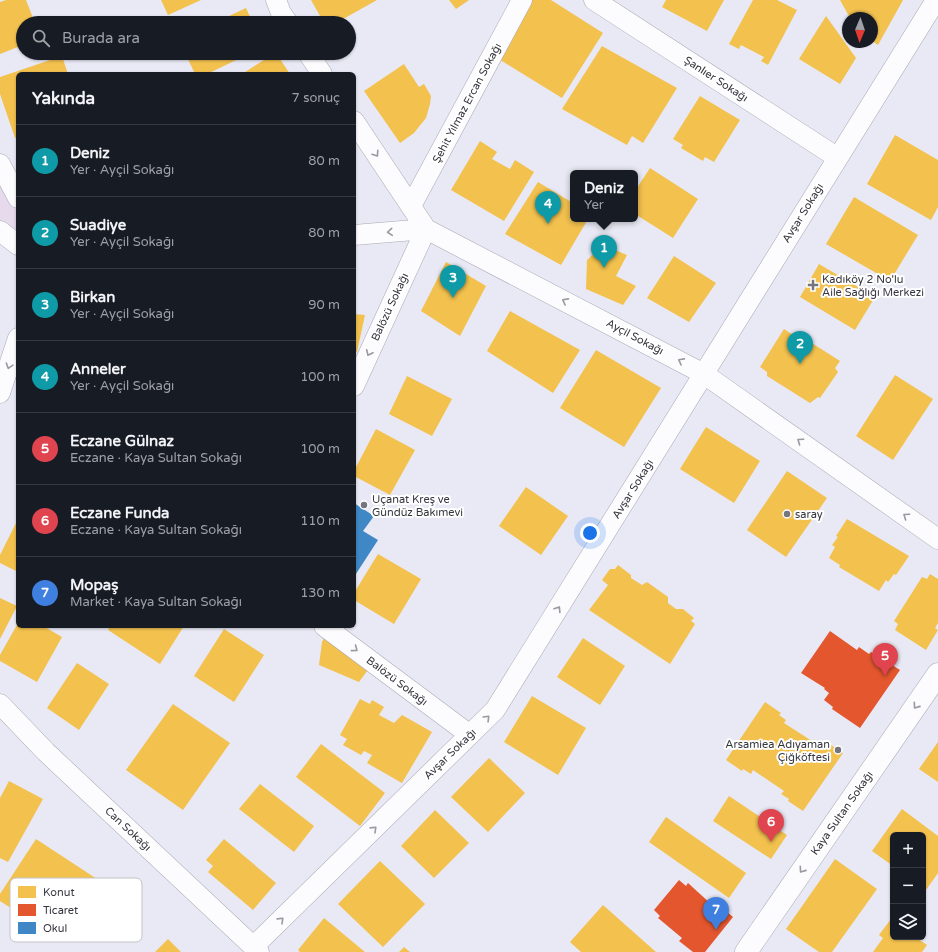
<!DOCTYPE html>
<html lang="tr">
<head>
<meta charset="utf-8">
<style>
  :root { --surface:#171b24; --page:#242831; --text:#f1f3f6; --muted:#9ea1a6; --line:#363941; --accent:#8c9099 }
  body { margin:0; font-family:"Varela Round",sans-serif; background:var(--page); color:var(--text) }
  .controls { position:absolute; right:12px; bottom:12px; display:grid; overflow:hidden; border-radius:6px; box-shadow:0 1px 3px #0004 }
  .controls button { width:36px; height:36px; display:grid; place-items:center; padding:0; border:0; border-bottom:1px solid var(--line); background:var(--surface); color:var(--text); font:20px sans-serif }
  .compass { position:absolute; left:842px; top:12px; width:36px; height:36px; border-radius:50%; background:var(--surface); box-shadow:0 1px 3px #0004; rotate:182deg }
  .you { position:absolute; left:590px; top:533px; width:14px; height:14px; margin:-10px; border:3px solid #fff; border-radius:50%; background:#1a73e8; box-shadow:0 0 0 6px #1a73e833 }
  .badge { display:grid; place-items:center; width:26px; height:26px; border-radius:50%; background:var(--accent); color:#fff; font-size:13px; font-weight:700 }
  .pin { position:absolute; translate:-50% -33px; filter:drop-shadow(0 1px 2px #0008) }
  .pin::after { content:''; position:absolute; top:21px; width:14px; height:12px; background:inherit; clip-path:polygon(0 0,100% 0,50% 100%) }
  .popup { position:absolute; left:570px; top:170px; width:68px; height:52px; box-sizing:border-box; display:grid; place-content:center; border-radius:6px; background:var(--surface); filter:drop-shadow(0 1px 3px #0005); font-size:13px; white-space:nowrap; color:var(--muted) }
  .popup b { font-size:15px; color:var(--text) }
  .popup::after { content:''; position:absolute; left:50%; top:100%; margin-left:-8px; border:8px solid transparent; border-top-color:var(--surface) }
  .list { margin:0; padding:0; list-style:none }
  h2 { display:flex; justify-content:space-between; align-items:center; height:52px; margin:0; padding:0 16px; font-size:17px }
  h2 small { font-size:13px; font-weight:400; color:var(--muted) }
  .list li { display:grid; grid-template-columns:26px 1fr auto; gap:12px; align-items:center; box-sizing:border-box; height:72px; padding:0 16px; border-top:1px solid var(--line) }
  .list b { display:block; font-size:15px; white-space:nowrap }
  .list p { margin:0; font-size:13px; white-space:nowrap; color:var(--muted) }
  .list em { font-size:13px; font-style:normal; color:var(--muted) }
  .icon { flex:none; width:22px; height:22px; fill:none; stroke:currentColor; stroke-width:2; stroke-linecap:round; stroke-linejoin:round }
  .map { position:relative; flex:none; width:938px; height:952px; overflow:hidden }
  .search { position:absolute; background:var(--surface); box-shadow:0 1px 3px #0004; left:16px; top:16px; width:340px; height:44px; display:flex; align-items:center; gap:10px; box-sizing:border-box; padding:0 14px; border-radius:22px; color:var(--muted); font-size:15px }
  .panel { position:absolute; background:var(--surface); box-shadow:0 1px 3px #0004; left:16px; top:72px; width:340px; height:556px; border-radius:6px }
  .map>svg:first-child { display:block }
</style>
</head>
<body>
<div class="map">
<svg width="938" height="952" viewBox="0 0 938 952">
  <rect width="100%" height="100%" fill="#e9e9f5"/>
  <path fill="#e6daec" d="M0 178 18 214V237L0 224Z"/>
  <path fill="#f2c14e" d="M6 0H26L35 23H23V45L0 54V2Z
    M161 0H201L168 15Z
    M311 0H377L336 23H324Z
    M449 0H469L456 9Z
    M529 0H551L603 33 562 98 497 58Z
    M666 0H724L707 31 662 7Z
    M753 0H777L797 10 768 65 761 61 764 57 741 45 739 49 729 44Z
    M840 0H903L878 45 872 41V18H850Z
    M246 8 253 23H214Z
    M826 16 856 58 840 84 799 59Z
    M602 46 677 88 643 143 632 136 627 145 562 109Z
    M185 53H251L207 74H195Z
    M275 53H276L290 74H242Z
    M62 56 68 74H18V137L15 138 0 94V77Z
    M404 64 419 87 424 84 431 96 430 104 426 118 414 133 400 143 364 91Z
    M700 96 740 120 714 162 705 157 703 161 681 148 683 145 673 139Z
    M895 135 938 160V207L931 220 867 184Z
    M480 141 497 152 492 159 510 169 515 160 534 172 504 221 451 190Z
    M650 168 698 199 673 238 635 214V191Z
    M538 182 573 203V219H588L561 265 505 234Z
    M854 197 918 235 890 281 826 244Z
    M603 245 627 255 616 276 636 286 623 305 586 289 587 260Z
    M674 256 716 283 689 322 647 298Z
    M446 262 486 286 460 336 421 311Z
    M819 264 875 297 855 330 800 297Z
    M510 311 580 350 553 393 487 351Z
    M354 314 365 315 357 352 354 351Z
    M784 329 793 335 796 333 840 361 835 368 838 372 820 398 818 397 810 403 767 376V372L760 367Z
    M596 350 661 388 624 447 560 408Z
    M895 375 933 399 893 460 856 436Z
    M407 376 452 399 432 436 389 414Z
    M706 427 760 461 734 503 680 469Z
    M376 429 415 450 390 495 354 476V471Z
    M787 471 827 498 786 557 747 530Z
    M526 487 568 516 541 555 499 526Z
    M18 519V572L0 563V555Z
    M847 519 909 556 896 575 894 574 888 582 886 580 879 591 839 567 840 565 829 558 835 547 832 545 838 537 836 536Z
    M378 554 421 579 394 624 354 600V593Z
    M618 565 631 575V578L642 585 647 582 668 597V603L676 609H683L694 618 691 621 695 624 670 664 589 610 608 585 602 580 610 569H615Z
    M930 574 938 579V623L935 628 938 630 926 650 895 630 898 624 894 621 922 577 927 579Z
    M0 598 17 606 0 639Z
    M18 623V626H43L62 637 37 682 0 661V655Z
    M110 626H184L160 664 108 630Z
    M224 629 264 655 234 702 194 676Z
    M324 638 370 667 359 682 319 665 322 642Z
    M583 638 625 666 600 705 557 677Z
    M77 663 109 684 79 730 47 708Z
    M532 696 586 728 558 775 504 742Z
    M360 699 370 704 372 700 384 707 379 715 394 723 402 715 432 732 402 783 367 763 372 755 364 751 361 755 343 745 347 739 340 735Z
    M765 702 781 713 779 715 786 720 784 723 815 743 817 741 826 747 828 743 843 753 803 811 788 801 789 799 781 794 784 791 753 770 751 774 743 769 742 771 726 760Z
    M173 704 230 743 183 810 126 770Z
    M938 742V782L919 769Z
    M321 744 385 793 360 826 296 777Z
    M489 758 525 793 488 832 451 797Z
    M9 781 43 799 8 862 0 858V798Z
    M260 784 314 826 294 852 239 809Z
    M729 796 787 835 771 859 713 821Z
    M902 809 938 836V873L926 890 923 887V835H893V866L872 851Z
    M435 810 469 843 434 878 401 846Z
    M666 817 746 873 729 898 649 842Z
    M36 839 100 881 62 941 0 901V894Z
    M224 839 276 883 253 910 208 872 213 866 206 860Z
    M835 859 877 889 832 952H819L786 929Z
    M380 861 425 904 383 947 338 904Z
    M603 905 656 952H581L570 942Z
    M324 918 365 952H300L298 950Z
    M891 919 893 921V937H915L927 945 922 952H873L883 938 879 935Z
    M168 939 181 952H155Z
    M404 947 410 952H399Z"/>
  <path fill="#e4572e" d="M830 631 857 650 859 647 869 654 871 652 900 670 860 728 832 709 833 707 824 700 829 693 824 689 825 688 801 673Z
    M679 880 686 886 688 883 711 904 714 901 733 917 705 952H693L679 941 682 938 658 918 660 916 654 910Z"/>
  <path fill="#3f88c5" d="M354 503 374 516 363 531 378 540 354 577Z"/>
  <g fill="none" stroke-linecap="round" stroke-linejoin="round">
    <defs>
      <path id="street" d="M276 0 281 13 288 23
        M594 0 838 158
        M308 53 322 74
        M354 121 426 229 704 374 938 539
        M0 164 18 198
        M411 206 522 0
        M0 231 18 245
        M354 235 426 229
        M354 386 426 229
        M0 393 18 338
        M324 626 470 735
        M0 704 46 752 259 952
        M253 947 495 710 936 0"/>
      <path id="secondary" d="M746 952 938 674"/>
    </defs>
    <use href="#street" stroke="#a9a9b3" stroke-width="21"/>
    <use href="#secondary" stroke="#a9a9b3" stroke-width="23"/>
    <use href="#street" stroke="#fcfcfe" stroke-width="20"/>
    <use href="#secondary" stroke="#fcfcfe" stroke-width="22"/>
  </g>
  <defs><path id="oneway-chevron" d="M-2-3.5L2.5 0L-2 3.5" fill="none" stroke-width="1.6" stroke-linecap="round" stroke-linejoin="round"/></defs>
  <g stroke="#99999e">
    <use href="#oneway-chevron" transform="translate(376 154) rotate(56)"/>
    <use href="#oneway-chevron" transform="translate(390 232) rotate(175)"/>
    <use href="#oneway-chevron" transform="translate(565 301) rotate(-152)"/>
    <use href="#oneway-chevron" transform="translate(369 353) rotate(115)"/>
    <use href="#oneway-chevron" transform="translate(681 361) rotate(-152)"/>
    <use href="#oneway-chevron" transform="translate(9 366) rotate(108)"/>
    <use href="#oneway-chevron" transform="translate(800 441) rotate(-145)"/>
    <use href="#oneway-chevron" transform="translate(906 516) rotate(-145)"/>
    <use href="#oneway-chevron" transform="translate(558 609) rotate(-58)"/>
    <use href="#oneway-chevron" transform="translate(355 649) rotate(37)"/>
    <use href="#oneway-chevron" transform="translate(916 706) rotate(125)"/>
    <use href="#oneway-chevron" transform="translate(487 718) rotate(-45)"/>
    <use href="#oneway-chevron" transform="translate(374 829) rotate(-44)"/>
    <use href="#oneway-chevron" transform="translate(802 870) rotate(125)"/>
    <use href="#oneway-chevron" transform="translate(281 920) rotate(-44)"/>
  </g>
  <g fill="#75757f" stroke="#fff" stroke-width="1.5">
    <path d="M811 279h4v4h4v4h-4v4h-4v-4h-4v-4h4z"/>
    <circle cx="364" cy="505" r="4"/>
    <circle cx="787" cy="514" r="4"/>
    <circle cx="838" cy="750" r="4"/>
  </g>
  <g text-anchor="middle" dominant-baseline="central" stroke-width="4" stroke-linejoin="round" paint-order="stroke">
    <g font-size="11" fill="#36363f" stroke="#fff">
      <text transform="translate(716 79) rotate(33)">Şanlıer Sokağı</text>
      <text transform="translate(467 103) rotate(-62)">Şehit Yılmaz Ercan Sokağı</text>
      <text transform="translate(803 213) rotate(-58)">Avşar Sokağı</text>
      <text transform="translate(390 307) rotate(-65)">Balözü Sokağı</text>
      <text transform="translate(635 337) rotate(28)">Ayçil Sokağı</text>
      <text transform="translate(633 489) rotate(-58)">Avşar Sokağı</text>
      <text transform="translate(397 681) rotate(37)">Balözü Sokağı</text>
      <text transform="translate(450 754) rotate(-44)">Avşar Sokağı</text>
      <text transform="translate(842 813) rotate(-55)">Kaya Sultan Sokağı</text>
      <text transform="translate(128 829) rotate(43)">Can Sokağı</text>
    </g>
    <g font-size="11" fill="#36363f" stroke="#fff" text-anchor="start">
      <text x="822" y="279">Kadıköy 2 No'lu<tspan x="822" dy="13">Aile Sağlığı Merkezi</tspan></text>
      <text x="372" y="499">Uçanat Kreş ve<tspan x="372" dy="13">Gündüz Bakımevi</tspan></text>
      <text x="795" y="514">saray</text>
      <text x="830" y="744" text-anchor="end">Arsamiea Adıyaman<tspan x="830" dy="13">Çiğköftesi</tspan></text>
    </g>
  </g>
  <rect x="10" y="878" width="132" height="64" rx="6" fill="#fff" stroke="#c3c3c5" stroke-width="1"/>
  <rect x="18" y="886" width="18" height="12" fill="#f2c14e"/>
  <rect x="18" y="904" width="18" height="12" fill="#e4572e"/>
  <rect x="18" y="922" width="18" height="12" fill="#3f88c5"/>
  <g font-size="11" fill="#36363f">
    <text x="43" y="896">Konut</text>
    <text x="43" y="914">Ticaret</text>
    <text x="43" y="932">Okul</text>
  </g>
</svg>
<div class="controls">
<button>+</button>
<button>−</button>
<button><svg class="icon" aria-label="layers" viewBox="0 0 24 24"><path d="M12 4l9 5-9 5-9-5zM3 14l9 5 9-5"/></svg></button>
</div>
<svg class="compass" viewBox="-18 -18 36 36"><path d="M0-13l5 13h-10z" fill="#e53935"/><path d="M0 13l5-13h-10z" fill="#9ea1a6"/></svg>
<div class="you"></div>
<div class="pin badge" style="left:604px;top:268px;background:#0f9aa8">1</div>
<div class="popup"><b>Deniz</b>Yer</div>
<div class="pin badge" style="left:800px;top:364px;background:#0f9aa8">2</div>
<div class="pin badge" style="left:453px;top:298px;background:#0f9aa8">3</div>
<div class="pin badge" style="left:548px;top:224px;background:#0f9aa8">4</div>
<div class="pin badge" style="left:885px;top:676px;background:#e0444e">5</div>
<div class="pin badge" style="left:771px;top:842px;background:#e0444e">6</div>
<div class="pin badge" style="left:716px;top:930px;background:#3f7fe0">7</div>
<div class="search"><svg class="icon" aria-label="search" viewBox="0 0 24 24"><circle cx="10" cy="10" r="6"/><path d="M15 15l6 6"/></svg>Burada ara</div>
<section class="panel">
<h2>Yakında<small>7 sonuç</small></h2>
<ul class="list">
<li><span class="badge" style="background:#0f9aa8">1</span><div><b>Deniz</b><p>Yer · Ayçil Sokağı</p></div><em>80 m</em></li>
<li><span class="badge" style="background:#0f9aa8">2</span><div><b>Suadiye</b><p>Yer · Ayçil Sokağı</p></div><em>80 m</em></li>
<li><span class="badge" style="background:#0f9aa8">3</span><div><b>Birkan</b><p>Yer · Ayçil Sokağı</p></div><em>90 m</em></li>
<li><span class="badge" style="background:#0f9aa8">4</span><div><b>Anneler</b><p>Yer · Ayçil Sokağı</p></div><em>100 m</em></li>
<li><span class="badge" style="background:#e0444e">5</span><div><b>Eczane Gülnaz</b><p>Eczane · Kaya Sultan Sokağı</p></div><em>100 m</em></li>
<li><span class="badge" style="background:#e0444e">6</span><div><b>Eczane Funda</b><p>Eczane · Kaya Sultan Sokağı</p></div><em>110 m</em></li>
<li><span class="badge" style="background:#3f7fe0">7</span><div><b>Mopaş</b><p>Market · Kaya Sultan Sokağı</p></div><em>130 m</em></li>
</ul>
</section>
</div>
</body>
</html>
